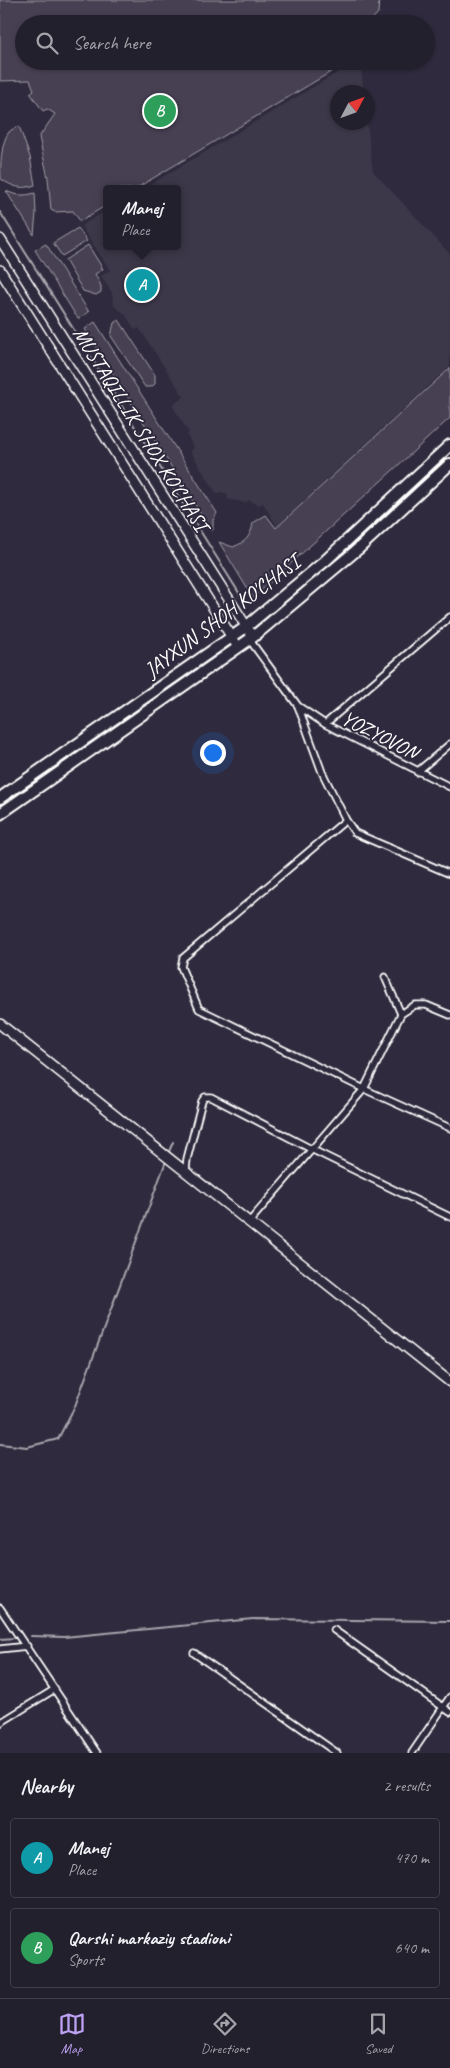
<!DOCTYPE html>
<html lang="en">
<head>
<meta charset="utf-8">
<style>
  :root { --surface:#23202e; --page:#2f2d3a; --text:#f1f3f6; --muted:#a3a3aa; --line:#403e4a; --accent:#bca0f2 }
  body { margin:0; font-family:Caveat,sans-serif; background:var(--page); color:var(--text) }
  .compass { position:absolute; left:330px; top:85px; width:45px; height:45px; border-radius:50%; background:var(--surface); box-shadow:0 1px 4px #0004; rotate:49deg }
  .you { position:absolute; left:212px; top:752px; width:18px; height:18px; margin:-12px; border:4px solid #fff; border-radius:50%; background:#1a73e8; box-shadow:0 0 0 8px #1a73e833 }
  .badge { display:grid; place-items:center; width:32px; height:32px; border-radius:50%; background:var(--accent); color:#fff; font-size:16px; font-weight:700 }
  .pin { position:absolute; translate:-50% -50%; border:2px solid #fff; box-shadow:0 1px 5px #0006 }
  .popup { position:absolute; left:103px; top:185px; width:78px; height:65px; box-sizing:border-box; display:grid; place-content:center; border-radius:5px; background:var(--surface); filter:drop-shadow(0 1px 4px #0005); font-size:16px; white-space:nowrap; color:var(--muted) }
  .popup b { font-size:19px; color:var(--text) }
  .popup::after { content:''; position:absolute; left:50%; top:100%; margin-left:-10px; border:10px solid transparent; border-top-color:var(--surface) }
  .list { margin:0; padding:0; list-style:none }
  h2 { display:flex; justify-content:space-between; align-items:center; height:65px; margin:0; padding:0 20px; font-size:21px }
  h2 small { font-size:16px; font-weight:400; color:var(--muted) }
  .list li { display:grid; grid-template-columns:32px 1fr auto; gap:15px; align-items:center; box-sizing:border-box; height:80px; margin:0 10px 10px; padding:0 10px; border:1px solid var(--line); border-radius:5px }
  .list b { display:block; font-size:19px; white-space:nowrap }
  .list p { margin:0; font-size:16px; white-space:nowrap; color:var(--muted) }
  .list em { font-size:16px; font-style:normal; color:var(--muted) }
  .icon { flex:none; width:28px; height:28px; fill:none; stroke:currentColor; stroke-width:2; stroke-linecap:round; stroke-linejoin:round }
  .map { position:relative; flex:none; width:450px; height:1753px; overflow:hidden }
  .search { position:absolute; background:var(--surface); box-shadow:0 1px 4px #0004; left:15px; right:15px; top:15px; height:55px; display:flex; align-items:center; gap:12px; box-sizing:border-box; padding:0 18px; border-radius:28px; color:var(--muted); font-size:19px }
  .sheet { height:245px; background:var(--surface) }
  nav { display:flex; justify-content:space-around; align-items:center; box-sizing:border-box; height:70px; border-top:1px solid var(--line); background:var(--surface); font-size:14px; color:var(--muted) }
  nav a { display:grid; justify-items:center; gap:2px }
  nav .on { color:var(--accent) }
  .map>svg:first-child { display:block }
</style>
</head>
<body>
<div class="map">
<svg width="450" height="1753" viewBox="0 0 450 1753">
  <rect width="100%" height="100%" fill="#2f2a3d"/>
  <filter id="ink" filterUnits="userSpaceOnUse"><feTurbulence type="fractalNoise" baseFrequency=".02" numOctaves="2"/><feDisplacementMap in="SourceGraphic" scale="10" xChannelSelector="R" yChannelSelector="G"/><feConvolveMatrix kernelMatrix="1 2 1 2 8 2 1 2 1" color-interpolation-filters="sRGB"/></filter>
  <g filter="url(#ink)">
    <path fill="#3c3749" d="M357 61H360L364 92H338V122L367 123 373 171 450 254V366L277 526 263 503 259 505 248 500 246 503 227 499 228 494 220 492 217 494 190 451 194 448 187 435 189 433 172 405 184 397 139 328 135 330 125 314 114 306 112 293 101 276 110 270 81 226 107 210V246H177V189H143Z"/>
    <path fill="#464152" stroke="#a2a0a8" d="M0 0H379L378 13 368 24H24V61H349L135 189H107V205L80 221 73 211 55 212 51 210 48 178 39 137 55 114 47 109 43 111 30 93 34 90 30 80 0 81Z
      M19 126 30 157 35 185C21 190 13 187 1 179 0 167 1 142 9 132 11 130 16 127 19 126Z
      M6 191C17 196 24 196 35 193L36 213 34 235Z
      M78 228 87 241 62 256 53 243Z
      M46 244 89 312 78 319 35 250Z
      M88 245 103 269 95 274 101 286V292L96 295 83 291 65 260Z
      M119 320 155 375V384L151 387H145L111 336 114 323Z
      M95 322 217 513 213 520V530H211L85 329Z
      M450 368V418L253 598 219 542 233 547C246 542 251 536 253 523L266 515 276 528Z"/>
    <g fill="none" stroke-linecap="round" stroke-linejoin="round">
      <path stroke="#a7a6ad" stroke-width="2" d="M0 212 246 604
        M168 1154 173 1142
        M0 1444 27 1447 58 1439 75 1406 166 1161
        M31 1636 64 1637 253 1619 450 1621
        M0 1639 16 1638"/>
      <defs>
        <path id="minor" d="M249 639 298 706 322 772 346 820 355 833 450 874
          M298 706 325 724 450 787
          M325 724 450 617
          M417 772 450 744
          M346 820 183 958 181 967 199 1009 364 1089 450 1128
          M385 977 401 1014
          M186 1170 187 1159 202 1101 205 1097H211L313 1150 450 1217
          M250 1221 364 1089 401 1014 415 1005H426L450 1015
          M0 1608 97 1753
          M334 1630 450 1712
          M0 1649 27 1646
          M194 1653 337 1753
          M0 1723 55 1689
          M412 1753 450 1697"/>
        <path id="secondary" d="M0 1024 450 1382"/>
        <path id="primary" d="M0 239 253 637
          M0 270 238 647"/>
        <path id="trunk" d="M0 798 246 627 325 561 450 445
          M0 814 253 637 358 549 450 464"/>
      </defs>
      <use href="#minor" stroke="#fff" stroke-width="9"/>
      <use href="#secondary" stroke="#fff" stroke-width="12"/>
      <use href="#primary" stroke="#fff" stroke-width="12"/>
      <use href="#trunk" stroke="#fff" stroke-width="14"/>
      <use href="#minor" stroke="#2f2a3d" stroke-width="5.5"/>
      <use href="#secondary" stroke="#2f2a3d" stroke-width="9"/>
      <use href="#primary" stroke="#2f2a3d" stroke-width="9"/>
      <use href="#trunk" stroke="#2f2a3d" stroke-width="10"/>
    </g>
  </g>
  <g text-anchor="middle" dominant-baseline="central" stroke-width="4" stroke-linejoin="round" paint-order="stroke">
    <g font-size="21" fill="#fff" stroke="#2f2a3d">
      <text transform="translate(141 429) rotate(58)">MUSTAQILLIK SHOX KO'CHASI</text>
      <text transform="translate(222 616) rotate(-37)">JAYXUN SHOH KO'CHASI</text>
      <text transform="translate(380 735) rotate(27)">YOZYOVON</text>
    </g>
  </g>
</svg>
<svg class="compass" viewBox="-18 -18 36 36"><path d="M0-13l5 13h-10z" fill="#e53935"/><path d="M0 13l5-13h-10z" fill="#a3a3aa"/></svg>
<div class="you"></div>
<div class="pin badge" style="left:142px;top:285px;background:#0f9aa8">A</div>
<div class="popup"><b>Manej</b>Place</div>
<div class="pin badge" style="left:160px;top:111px;background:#2e9e5b">B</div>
<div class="search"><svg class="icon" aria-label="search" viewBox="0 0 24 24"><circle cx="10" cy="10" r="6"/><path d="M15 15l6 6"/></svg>Search here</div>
</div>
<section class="sheet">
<h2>Nearby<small>2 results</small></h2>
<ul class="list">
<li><span class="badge" style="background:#0f9aa8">A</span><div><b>Manej</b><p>Place</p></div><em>470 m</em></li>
<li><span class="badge" style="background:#2e9e5b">B</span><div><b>Qarshi markaziy stadioni</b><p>Sports</p></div><em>640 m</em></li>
</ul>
</section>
<nav>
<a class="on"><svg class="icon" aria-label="map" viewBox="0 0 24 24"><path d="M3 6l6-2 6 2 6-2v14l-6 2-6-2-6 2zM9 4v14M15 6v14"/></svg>Map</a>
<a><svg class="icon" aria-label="directions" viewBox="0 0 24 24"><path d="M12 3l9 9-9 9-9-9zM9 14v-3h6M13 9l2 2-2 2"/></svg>Directions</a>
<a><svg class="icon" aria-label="saved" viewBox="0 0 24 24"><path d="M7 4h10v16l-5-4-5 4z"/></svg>Saved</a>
</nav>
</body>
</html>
